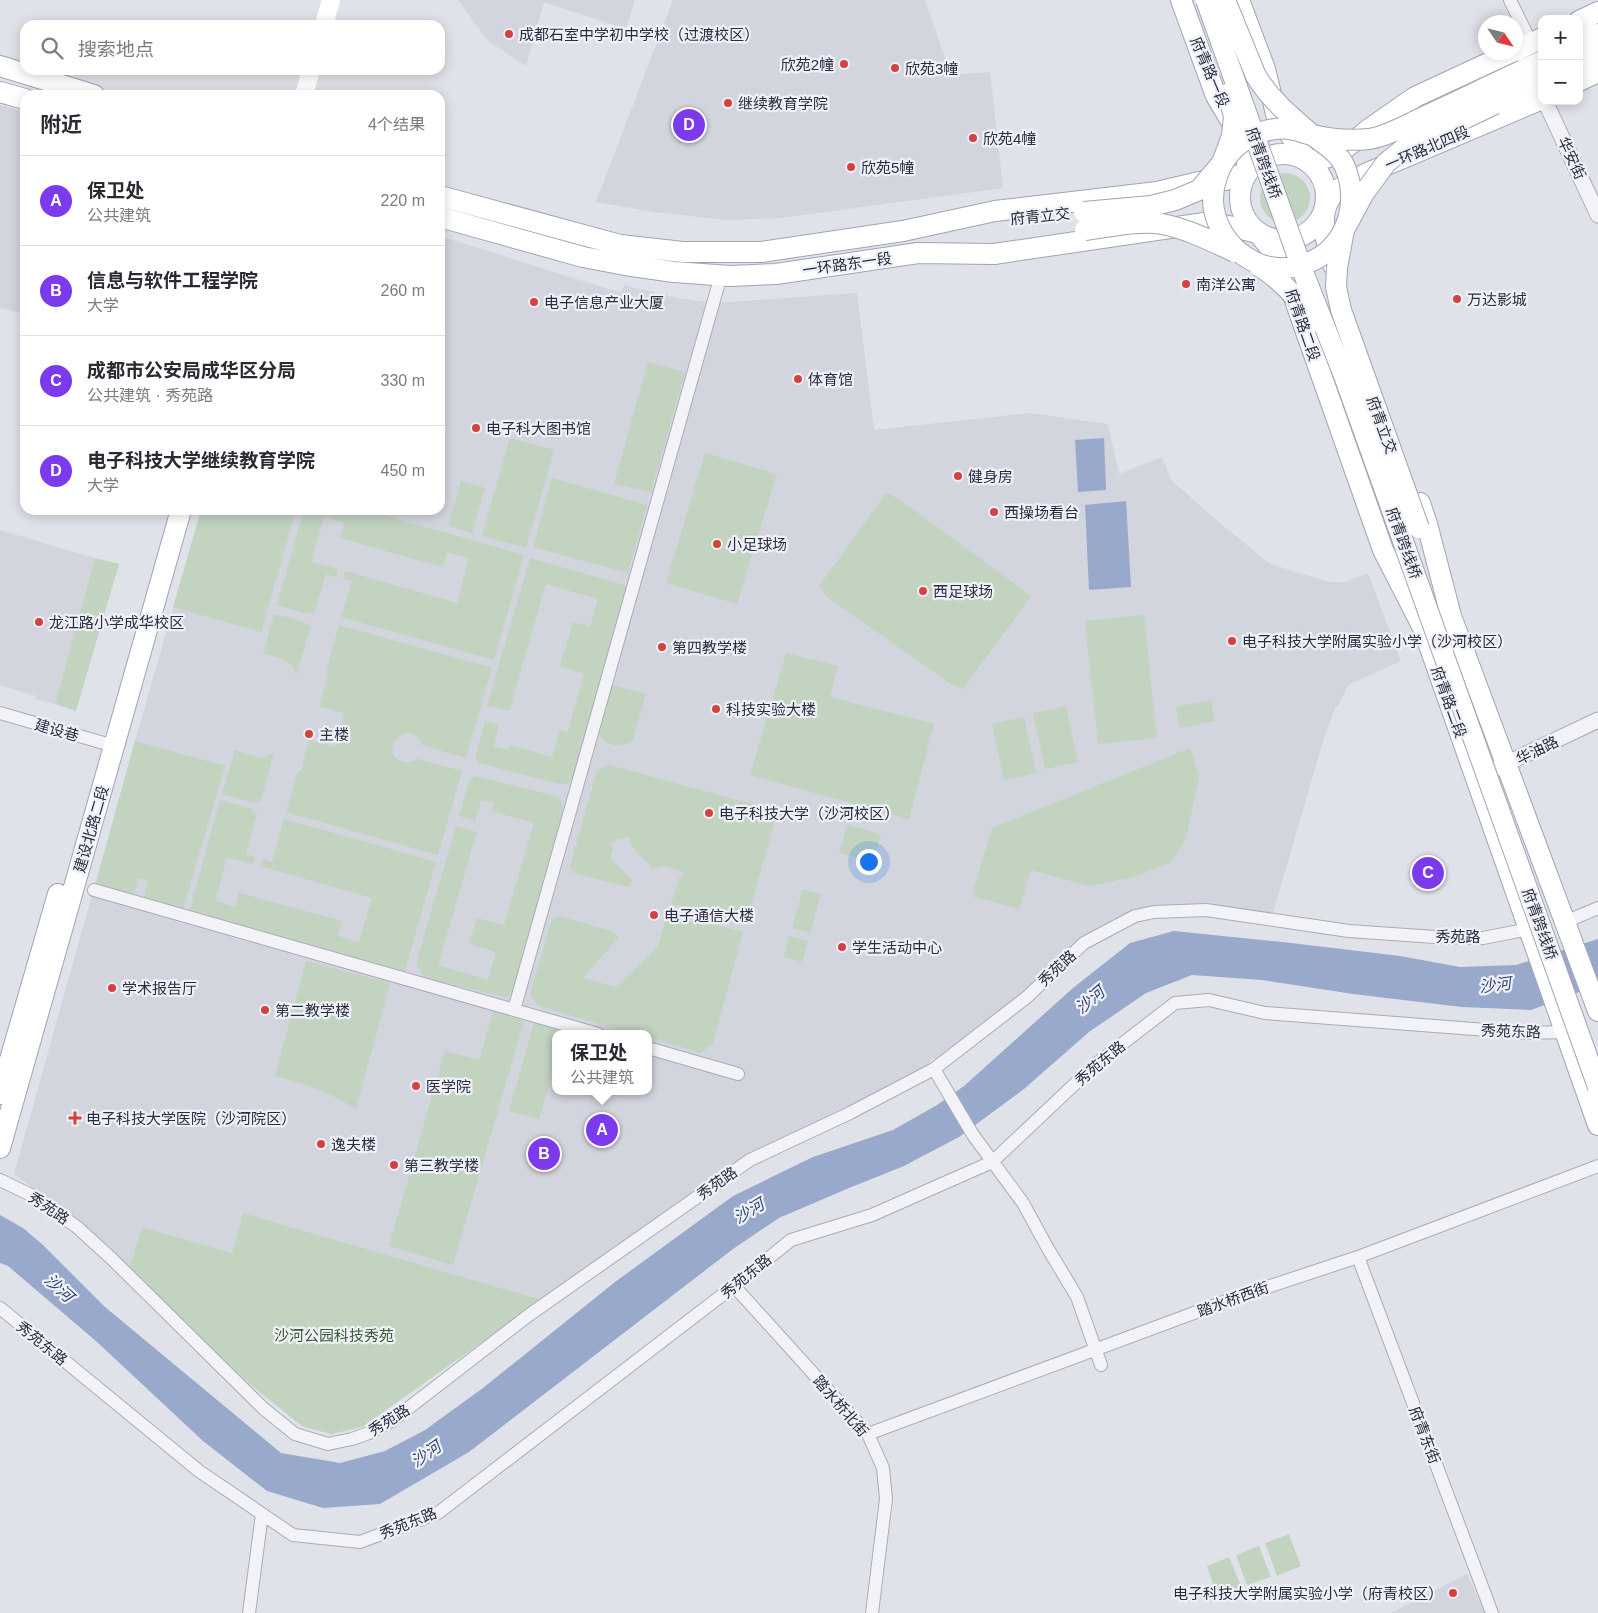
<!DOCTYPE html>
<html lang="zh">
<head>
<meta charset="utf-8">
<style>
  :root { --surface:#fff; --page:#f2f2f3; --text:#2b2b33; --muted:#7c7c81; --line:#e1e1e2; --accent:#7c3aed }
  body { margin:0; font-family:Arial,"Noto Sans SC",sans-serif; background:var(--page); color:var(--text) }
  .controls { position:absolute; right:15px; top:15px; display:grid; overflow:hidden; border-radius:10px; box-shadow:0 2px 12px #0003 }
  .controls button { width:45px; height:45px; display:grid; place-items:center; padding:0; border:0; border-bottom:1px solid var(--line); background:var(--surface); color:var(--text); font:25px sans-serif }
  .compass { position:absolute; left:1478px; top:15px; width:45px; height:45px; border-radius:50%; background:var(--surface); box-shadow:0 2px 12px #0003; rotate:125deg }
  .you { position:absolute; left:868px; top:861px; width:18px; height:18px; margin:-12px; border:4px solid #fff; border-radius:50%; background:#1a73e8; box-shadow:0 0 0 8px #1a73e833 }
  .badge { display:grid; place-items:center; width:32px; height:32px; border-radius:50%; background:var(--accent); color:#fff; font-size:16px; font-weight:700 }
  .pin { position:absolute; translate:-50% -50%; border:2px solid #fff; box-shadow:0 1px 5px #0006 }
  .popup { position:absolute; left:552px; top:1030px; width:100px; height:65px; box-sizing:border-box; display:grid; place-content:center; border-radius:10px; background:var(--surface); filter:drop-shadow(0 1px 4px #0005); font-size:16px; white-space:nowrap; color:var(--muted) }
  .popup b { font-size:19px; color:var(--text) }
  .popup::after { content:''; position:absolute; left:50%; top:100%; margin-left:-10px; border:10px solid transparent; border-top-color:var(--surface) }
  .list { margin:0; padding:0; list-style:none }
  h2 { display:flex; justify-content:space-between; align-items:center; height:65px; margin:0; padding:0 20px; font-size:21px }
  h2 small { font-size:16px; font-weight:400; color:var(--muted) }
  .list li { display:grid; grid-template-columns:32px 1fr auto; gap:15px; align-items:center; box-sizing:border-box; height:90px; padding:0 20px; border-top:1px solid var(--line) }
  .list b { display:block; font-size:19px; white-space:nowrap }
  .list p { margin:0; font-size:16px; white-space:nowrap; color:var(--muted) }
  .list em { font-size:16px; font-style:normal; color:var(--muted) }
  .icon { flex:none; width:28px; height:28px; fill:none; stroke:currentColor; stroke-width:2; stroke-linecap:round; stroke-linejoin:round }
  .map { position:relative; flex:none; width:1598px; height:1613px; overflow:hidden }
  .search { position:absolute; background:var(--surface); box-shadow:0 2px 12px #0003; left:20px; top:20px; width:425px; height:55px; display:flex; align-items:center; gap:12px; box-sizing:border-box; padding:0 18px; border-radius:15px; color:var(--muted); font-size:19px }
  .panel { position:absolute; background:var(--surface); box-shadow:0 2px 12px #0003; left:20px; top:90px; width:425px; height:425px; border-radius:15px }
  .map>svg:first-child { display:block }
</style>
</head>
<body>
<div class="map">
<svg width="1598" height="1613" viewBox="0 0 1598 1613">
  <rect width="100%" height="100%" fill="#e0e2e9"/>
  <path fill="#d2d4de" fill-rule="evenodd" d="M458 0H635L626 29 544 2 526 66 487 40Z
    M673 0H925L951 75 990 72 1003 188 781 218 760 219 727 220 653 212 596 202Z
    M0 105 25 112V314L0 308Z
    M440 236 621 293 624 285 678 298 714 303 857 293 874 430 1029 413 1108 424 1119 474 1162 457 1171 480 1221 524 1270 564 1329 582H1345L1368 573 1401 661 1348 685 1338 707 1336 706 1324 738 1272 916 1157 907 1124 915 1093 933 1033 987 939 1059 932 1058 925 1070 746 1157 542 1300 243 1213 232 1253 142 1227 129 1269 79 1223 14 1174 135 741 201 510H440ZM556 1034H648V1091H556Z
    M0 530 95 558 55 704 36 699V696L0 685Z
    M1467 1574 1485 1613H1391Z"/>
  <path fill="#c2d3c0" d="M1260 198a25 25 0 1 1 50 0a25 25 0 1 1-50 0Z
    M648 362 685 372 651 492 614 484Z
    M510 438 554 450 526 548 482 536Z
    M705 453 777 474 737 604 666 583Z
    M552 478 647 505 628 573 533 547Z
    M461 481 485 488 472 533 448 526Z
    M886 493 899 499 1031 596 963 689 951 684 827 597 819 586Z
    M201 510H296L261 632 173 607Z
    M304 510H366L524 555 494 660 341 617 352 581 343 578 345 571 457 603 469 558 447 552 443 567 340 538 344 523 324 517 311 562 338 569 336 577 326 574 314 614 308 612 307 614 277 605Z
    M95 558 119 564 76 711 55 704Z
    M530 558 624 585 627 587 574 778C570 784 566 784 559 784L479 763 475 759 485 721 499 725 494 746 508 750 510 745 552 757 560 730 568 732 584 674 560 666 573 622 590 627 598 599 546 584 509 711 487 706Z
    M274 614 305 622V624L311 626 296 675C294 666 292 663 282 660L283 659 263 653Z
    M1144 615 1157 738 1098 744 1085 621Z
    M339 625 492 668 466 758 422 745C411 714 375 752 402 761 408 764 413 762 417 759L462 771 438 855 286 812 298 771H301L309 740 335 747 344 713 319 706 329 672 326 671Z
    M786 653 838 666 830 697 934 724 909 819 750 775Z
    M612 685 646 694 633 739C625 750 604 746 599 734Z
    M1211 700 1215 721 1180 728 1176 707Z
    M1066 706 1078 762 1045 769 1033 713Z
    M1024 717 1036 773 1004 780 992 724Z
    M135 741 225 766 183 909 144 898 148 881 138 878 133 895 96 884Z
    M1190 748 1199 777 1186 839 1170 863 1133 877 1089 886 1031 870 1019 909 972 896 992 828Z
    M235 750 261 758 274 753 260 803 255 801 254 803 222 794Z
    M609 765 773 810 776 817 747 920 702 909 671 904 679 878 683 876V872L665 866 653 869 629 843 631 840 629 836 625 837 621 840 619 838 611 845 613 848 610 857 632 880 629 887 574 873 570 866 597 771Z
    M475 776 558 797 562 804 563 815 513 990 509 995 505 997 424 978 417 966V960L456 826 477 832 438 965 488 980 496 952 469 944 477 918 504 925 534 823 492 811 494 803 481 800 475 821 459 816 469 781Z
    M220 800 252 809V812L257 814 246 854 255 857 253 864 227 857 215 901 235 907 239 893 342 921 338 936 359 942 372 898 260 866 263 859 272 862 284 819 436 862 404 974 189 912Z
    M847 825 881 834 873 862 839 853Z
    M803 889 821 894 810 933 792 928Z
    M560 916 614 932 618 938 583 978 616 987 658 946 666 919 703 922 743 932 713 1043 701 1053 648 1037V1034H635L538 1006 530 994 552 919Z
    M789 936 808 941 802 962 784 957Z
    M306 961 390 983 356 1109C328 1091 306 1084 275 1076Z
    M493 1012 524 1021 453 1265 389 1246 445 1051 479 1060Z
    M534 1023 572 1034H556V1061L539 1119 509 1111Z
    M243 1213 542 1300 362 1427 332 1434 303 1427 246 1381 129 1269 142 1227 232 1253Z
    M1289 1534 1301 1566 1277 1576 1265 1543Z
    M1259 1546 1271 1577 1247 1585 1236 1555Z
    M1229 1557 1242 1588 1217 1596 1207 1566Z"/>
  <path fill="#99a9cb" d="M1104 438 1106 490 1078 492 1075 440Z
    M1126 501 1131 587 1089 590 1085 505Z
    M1174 931 1283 942 1400 956 1460 967 1516 965 1598 939V985L1531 1010 1462 1007 1353 994 1262 980 1192 975 1146 993 1089 1032 1024 1089 959 1137 904 1166 849 1188 779 1218 733 1249 469 1452 380 1504 323 1508 267 1491 203 1441 97 1342 8 1266 0 1263V1215L23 1228 43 1245 105 1307 281 1453 340 1463 385 1451 425 1430 483 1388 615 1282 733 1196 813 1157 893 1130 937 1105 964 1086 1073 988 1130 943Z"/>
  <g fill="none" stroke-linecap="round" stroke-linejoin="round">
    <defs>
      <path id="minor" d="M1510 0 1531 43
        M0 713 114 746
        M94 890 598 1034
        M1565 922 1598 908
        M514 1010 721 275
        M648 1048 738 1074
        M934 1069 973 1135 1023 1203 1047 1247 1077 1297 1101 1365
        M0 1180 31 1195 77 1227 112 1259 264 1409 295 1434 328 1444 352 1439 369 1433 393 1420 529 1315 750 1160 850 1113 934 1069 1027 997 1084 943 1135 916 1154 912 1206 910 1349 931 1435 937 1483 938 1529 929
        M1358 1257 1492 1613
        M734 1286 868 1434 883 1468 886 1499 872 1613
        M0 1308 199 1471 293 1535 360 1542 438 1513 734 1286 791 1240 872 1215 992 1162 1096 1064 1175 1003 1209 1000 1265 1013 1527 1033 1566 1032
        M868 1434 1237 1297 1358 1257 1598 1166
        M249 1613 262 1514"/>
      <path id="tertiary" d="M1545 101 1598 215
        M1478 777 1598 720"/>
      <path id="primary" d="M1239 0 1265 69 1276 114 1308 161 1326 158 1347 147 1369 129 1415 97 1512 52
        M1579 21 1598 12
        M1579 43 1598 34
        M1516 51 1542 38
        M1579 62 1598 53
        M0 66 94 95
        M1579 81 1598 72
        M1487 87 1542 61
        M0 92 25 99
        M1495 104 1542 81
        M1240 197a43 43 0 1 1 86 0a43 43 0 1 1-86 0Z
        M440 196 620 245 683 252H761L903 231 995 211 1157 192 1199 182 1226 180 1247 172V148L1216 96 1181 0
        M440 217 583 257 625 265 674 272 730 276 776 274 918 253 994 254 1211 222 1258 233 1275 254 1287 278 1383 550 1423 628 1598 1125
        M1333 265C1326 241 1315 211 1336 191 1344 185 1355 180 1363 175L1542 99
        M1420 503 1427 524 1451 616 1598 1011
        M0 1094 58 894
        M0 1148 181 510"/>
    </defs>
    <use href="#minor" stroke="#a9acb7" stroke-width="14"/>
    <use href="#tertiary" stroke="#a9acb7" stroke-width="17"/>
    <use href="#primary" stroke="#9fa4b5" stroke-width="22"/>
    <use href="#minor" stroke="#f3f3f7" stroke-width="12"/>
    <use href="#tertiary" stroke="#f3f3f7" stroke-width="15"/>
    <path stroke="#fff" stroke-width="18" d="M324 25 331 0
      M304 95 311 70"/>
    <use href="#primary" stroke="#fff" stroke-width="20"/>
    <defs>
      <path id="primary-bridge" d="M1206 0 1305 277 1343 373 1598 1087
        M1225 0 1256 76C1270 99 1290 116 1310 133 1323 144 1338 151 1345 167 1362 208 1343 255 1298 266 1259 276 1222 248 1214 210 1210 188 1219 163 1235 148 1249 134 1274 125 1294 130 1300 131 1306 134 1312 135 1330 139 1351 141 1369 139 1384 137 1401 128 1415 121 1439 110 1463 99 1487 87
        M1084 212 1151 206 1175 200 1199 190 1222 163 1232 136 1234 116 1228 94
        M1085 230C1110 227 1138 220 1162 224 1188 229 1211 241 1235 252
        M1259 266C1283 281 1299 299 1313 322
        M1419 528 1341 310 1336 287 1337 268 1344 230 1364 193 1386 163 1407 146 1495 104"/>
    </defs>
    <use href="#primary-bridge" stroke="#9fa4b5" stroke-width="22" stroke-linecap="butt"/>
    <use href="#primary-bridge" stroke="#fff" stroke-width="20"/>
  </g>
  <g fill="#d34240" stroke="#eff1f7" stroke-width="2">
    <circle cx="509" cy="34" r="5"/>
    <circle cx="844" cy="64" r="5"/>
    <circle cx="895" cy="68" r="5"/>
    <circle cx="728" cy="103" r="5"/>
    <circle cx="973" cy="138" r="5"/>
    <circle cx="851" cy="167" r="5"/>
    <circle cx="1186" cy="284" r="5"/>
    <circle cx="1457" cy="299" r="5"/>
    <circle cx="534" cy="302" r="5"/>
    <circle cx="798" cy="379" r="5"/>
    <circle cx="476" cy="428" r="5"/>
    <circle cx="958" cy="476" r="5"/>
    <circle cx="994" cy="512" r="5"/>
    <circle cx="717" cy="544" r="5"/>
    <circle cx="923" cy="591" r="5"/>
    <circle cx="39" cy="622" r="5"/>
    <circle cx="1232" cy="641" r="5"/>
    <circle cx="662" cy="647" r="5"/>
    <circle cx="716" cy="709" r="5"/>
    <circle cx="309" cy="734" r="5"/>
    <circle cx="709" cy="813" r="5"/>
    <circle cx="654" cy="915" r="5"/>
    <circle cx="842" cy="947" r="5"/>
    <circle cx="112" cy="988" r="5"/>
    <circle cx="265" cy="1010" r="5"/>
    <circle cx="416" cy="1086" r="5"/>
    <path d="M72.5 1110.5h5v5h5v5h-5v5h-5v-5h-5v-5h5z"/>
    <circle cx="321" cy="1144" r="5"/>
    <circle cx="394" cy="1165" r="5"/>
    <circle cx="1453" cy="1593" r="5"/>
  </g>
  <g text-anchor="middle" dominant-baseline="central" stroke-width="4.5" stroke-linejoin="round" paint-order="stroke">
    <g font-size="15" fill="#282d41" stroke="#eff1f7" text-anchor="start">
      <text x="519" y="34">成都石室中学初中学校（过渡校区）</text>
      <text x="834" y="64" text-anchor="end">欣苑2幢</text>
      <text x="905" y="68">欣苑3幢</text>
      <text x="738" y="103">继续教育学院</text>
      <text x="983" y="138">欣苑4幢</text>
      <text x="861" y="167">欣苑5幢</text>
      <text x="1196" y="284">南洋公寓</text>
      <text x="1467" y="299">万达影城</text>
      <text x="544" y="302">电子信息产业大厦</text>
      <text x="808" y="379">体育馆</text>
      <text x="486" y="428">电子科大图书馆</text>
      <text x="968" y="476">健身房</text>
      <text x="1004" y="512">西操场看台</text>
      <text x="727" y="544">小足球场</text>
      <text x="933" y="591">西足球场</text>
      <text x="49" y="622">龙江路小学成华校区</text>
      <text x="1242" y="641">电子科技大学附属实验小学（沙河校区）</text>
      <text x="672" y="647">第四教学楼</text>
      <text x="726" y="709">科技实验大楼</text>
      <text x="319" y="734">主楼</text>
      <text x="719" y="813">电子科技大学（沙河校区）</text>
      <text x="664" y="915">电子通信大楼</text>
      <text x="852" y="947">学生活动中心</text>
      <text x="122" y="988">学术报告厅</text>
      <text x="275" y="1010">第二教学楼</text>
      <text x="426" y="1086">医学院</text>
      <text x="86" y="1118">电子科技大学医院（沙河院区）</text>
      <text x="331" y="1144">逸夫楼</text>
      <text x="404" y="1165">第三教学楼</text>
      <text x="1443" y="1593" text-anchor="end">电子科技大学附属实验小学（府青校区）</text>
    </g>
    <g font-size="15" fill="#282d41" stroke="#eff1f7">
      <text transform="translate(1210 72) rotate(67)">府青路一段</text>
      <text transform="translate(1427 148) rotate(-23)">一环路北四段</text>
      <text transform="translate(1572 158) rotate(65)">华安街</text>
      <text transform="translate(1264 163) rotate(70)">府青跨线桥</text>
      <text transform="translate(1040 216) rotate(-6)">府青立交</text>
      <text transform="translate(847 264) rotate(-8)">一环路东一段</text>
      <text transform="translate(1303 325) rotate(71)">府青路二段</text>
      <text transform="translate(1382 425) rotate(70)">府青立交</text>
      <text transform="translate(1404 543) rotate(70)">府青跨线桥</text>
      <text transform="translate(1449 702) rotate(70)">府青路二段</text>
      <text transform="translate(57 730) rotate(16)">建设巷</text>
      <text transform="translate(1537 750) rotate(-26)">华油路</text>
      <text transform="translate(91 829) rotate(-74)">建设北路二段</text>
      <text transform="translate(1540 924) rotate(70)">府青跨线桥</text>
      <text x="1458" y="936">秀苑路</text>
      <text transform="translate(1057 968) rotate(-43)">秀苑路</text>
      <text transform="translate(1511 1031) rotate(2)">秀苑东路</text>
      <text transform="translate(1100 1063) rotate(-40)">秀苑东路</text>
      <text transform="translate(717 1183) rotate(-35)">秀苑路</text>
      <text transform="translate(49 1208) rotate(34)">秀苑路</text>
      <text transform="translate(746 1276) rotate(-39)">秀苑东路</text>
      <text transform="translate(1233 1299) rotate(-20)">踏水桥西街</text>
      <text transform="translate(42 1343) rotate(39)">秀苑东路</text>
      <text transform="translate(841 1406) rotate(49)">踏水桥北街</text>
      <text transform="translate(389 1420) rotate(-32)">秀苑路</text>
      <text transform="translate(1425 1435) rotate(69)">府青东街</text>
      <text transform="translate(408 1523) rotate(-22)">秀苑东路</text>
    </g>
    <g font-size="15" fill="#365d35" stroke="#eff1f7">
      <text x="334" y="1335">沙河公园科技秀苑</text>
    </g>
    <g font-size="16" font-style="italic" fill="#304576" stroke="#eff1f7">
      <text transform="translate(1495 985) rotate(-7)">沙河</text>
      <text transform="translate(1090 1000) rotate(-40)">沙河</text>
      <text transform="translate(749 1211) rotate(-31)">沙河</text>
      <text transform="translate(59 1288) rotate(43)">沙河</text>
      <text transform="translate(426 1454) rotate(-35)">沙河</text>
    </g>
  </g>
</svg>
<div class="controls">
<button>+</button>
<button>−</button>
</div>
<svg class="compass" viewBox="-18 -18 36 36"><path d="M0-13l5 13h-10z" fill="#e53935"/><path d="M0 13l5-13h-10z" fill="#7c7c81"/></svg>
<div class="you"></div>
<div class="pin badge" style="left:602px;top:1130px">A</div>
<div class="popup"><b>保卫处</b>公共建筑</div>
<div class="pin badge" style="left:544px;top:1154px">B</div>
<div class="pin badge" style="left:1428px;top:873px">C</div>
<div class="pin badge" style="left:689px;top:125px">D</div>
<div class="search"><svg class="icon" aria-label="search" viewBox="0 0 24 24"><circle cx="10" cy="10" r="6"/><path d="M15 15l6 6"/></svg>搜索地点</div>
<section class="panel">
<h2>附近<small>4个结果</small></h2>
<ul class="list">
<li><span class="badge">A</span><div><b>保卫处</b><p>公共建筑</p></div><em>220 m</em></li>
<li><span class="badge">B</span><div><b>信息与软件工程学院</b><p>大学</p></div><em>260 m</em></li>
<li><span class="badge">C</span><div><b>成都市公安局成华区分局</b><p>公共建筑 · 秀苑路</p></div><em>330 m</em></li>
<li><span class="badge">D</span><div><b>电子科技大学继续教育学院</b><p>大学</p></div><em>450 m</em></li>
</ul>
</section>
</div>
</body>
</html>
